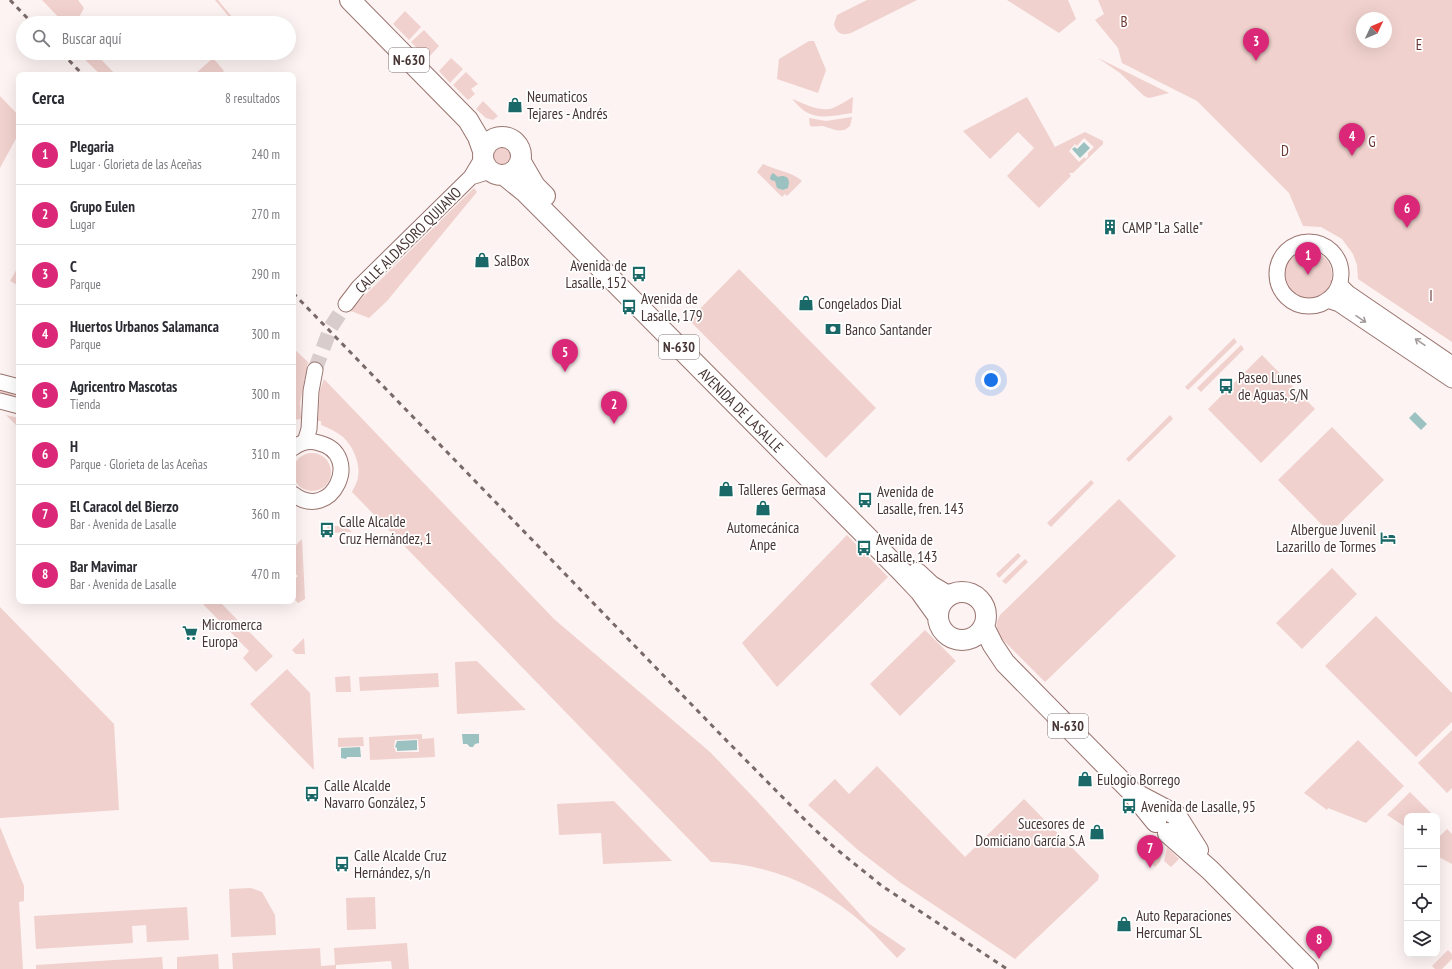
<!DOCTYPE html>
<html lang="es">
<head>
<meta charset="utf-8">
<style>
  :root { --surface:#fff; --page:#f2f2f3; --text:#2b2b33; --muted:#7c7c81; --line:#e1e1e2; --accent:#db2777 }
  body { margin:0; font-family:"PT Sans Narrow",sans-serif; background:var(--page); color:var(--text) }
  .controls { position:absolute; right:12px; bottom:12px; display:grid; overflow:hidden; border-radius:8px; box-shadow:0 4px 16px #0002 }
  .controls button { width:36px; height:36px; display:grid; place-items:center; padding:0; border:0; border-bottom:1px solid var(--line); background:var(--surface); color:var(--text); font:20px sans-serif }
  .compass { position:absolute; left:1356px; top:12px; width:36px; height:36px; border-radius:50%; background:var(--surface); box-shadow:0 4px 16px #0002; rotate:46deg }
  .you { position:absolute; left:991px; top:380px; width:14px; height:14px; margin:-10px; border:3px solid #fff; border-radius:50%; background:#1a73e8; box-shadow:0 0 0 6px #1a73e833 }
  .badge { display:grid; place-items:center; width:26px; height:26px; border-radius:50%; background:var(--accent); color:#fff; font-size:13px; font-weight:700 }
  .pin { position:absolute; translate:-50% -33px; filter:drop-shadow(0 1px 2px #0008) }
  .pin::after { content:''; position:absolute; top:21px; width:14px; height:12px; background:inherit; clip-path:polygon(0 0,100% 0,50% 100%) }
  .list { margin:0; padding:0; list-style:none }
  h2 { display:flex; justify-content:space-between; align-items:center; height:52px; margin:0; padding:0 16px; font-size:17px }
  h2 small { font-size:13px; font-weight:400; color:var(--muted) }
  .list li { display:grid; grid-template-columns:26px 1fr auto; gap:12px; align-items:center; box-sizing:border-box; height:60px; padding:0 16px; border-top:1px solid var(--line) }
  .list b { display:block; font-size:15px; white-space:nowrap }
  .list p { margin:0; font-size:13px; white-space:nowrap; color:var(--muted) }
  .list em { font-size:13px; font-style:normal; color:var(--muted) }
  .icon { flex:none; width:22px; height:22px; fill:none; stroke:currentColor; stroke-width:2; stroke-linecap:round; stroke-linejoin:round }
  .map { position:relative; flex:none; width:1452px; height:969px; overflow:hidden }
  .search { position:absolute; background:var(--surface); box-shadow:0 4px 16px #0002; left:16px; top:16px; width:280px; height:44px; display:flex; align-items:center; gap:10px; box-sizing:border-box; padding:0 14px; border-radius:22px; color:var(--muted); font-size:15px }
  .panel { position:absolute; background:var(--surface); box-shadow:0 4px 16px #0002; left:16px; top:72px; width:280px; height:532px; border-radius:8px }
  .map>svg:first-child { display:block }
</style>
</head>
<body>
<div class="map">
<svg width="1452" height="969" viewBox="0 0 1452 969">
  <rect width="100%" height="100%" fill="#fcf3f2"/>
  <path fill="#f0d1cd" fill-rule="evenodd" d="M42 0H78L84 8 76 23H64Z
    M215 0H218L237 23H234Z
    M867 0H917L851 33C842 36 836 33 834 24L837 15Z
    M1007 0H1068L1076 19 1059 33Z
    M1098 0H1452V342L1358 279 1357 265 1353 254 1342 239 1321 227 1303 226 1289 193 1197 101 1122 63 1118 48 1095 20 1104 14ZM1362 18H1386V42H1362Z
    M405 11 421 27 409 40 393 24Z
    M424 30 439 46 427 59 411 42Z
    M809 41H814L826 70 818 93 777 79 779 59Z
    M84 53H95L116 75H101L82 57Z
    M213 58 224 71 219 75H194Z
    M451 58 463 69 450 83 439 71Z
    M1098 58 1169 93 1149 98 1144 96 1120 73Z
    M466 72 478 84 471 89 475 94 468 100 453 85Z
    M0 96 19 116V133L0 168Z
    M853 97 852 113C837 115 820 120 806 112 801 109 796 103 792 99 803 103 821 113 833 108 840 105 846 101 853 97Z
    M1027 97 1055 147 1085 132 1103 141V144L1073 173H1069L1071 176 1039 208 1007 176 1034 148 1018 132 990 159 963 131ZM1084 138 1094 147 1088 153V156L1086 159 1084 157 1079 162 1069 151 1075 144 1077 146Z
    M483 101 498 116 493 120 486 118 476 109Z
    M852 117 850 126C841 135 833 128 822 126 818 126 813 127 810 126L809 118 826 121Z
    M490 156a12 12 0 1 1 24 0a12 12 0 1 1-24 0Z
    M763 164C775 170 793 172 802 181L787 196 785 194 782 197 757 172Z
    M474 188 477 192 387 301 369 318 351 311 363 297Z
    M1284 275a24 24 0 1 1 48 0a24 24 0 1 1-48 0Z
    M18 267 19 268V286L10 281Z
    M739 269 876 408 826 458 689 320Z
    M1234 338 1237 342 1188 390 1185 387Z
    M1241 345 1244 349 1201 392 1197 388Z
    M293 348 308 362 300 403 301 419 293 420Z
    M1262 355 1315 409 1261 463 1208 409Z
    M324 379 554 619 710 752 756 800 868 923 906 949 897 958C886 947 876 935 865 925 820 885 771 864 711 862L352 492C354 488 356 484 357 481 362 467 354 447 343 437 337 432 329 428 321 425V421H318L320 390Z
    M0 385 19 390V403L0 398Z
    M6 415 19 418V428Z
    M1170 415 1173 419 1129 462 1126 459Z
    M1332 427 1384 480 1330 533 1278 480Z
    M293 472a19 19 0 1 1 38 0a19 19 0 1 1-38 0Z
    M1091 480 1094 483 1051 527 1047 523Z
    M1119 499 1176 556 1045 682 1001 638C996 629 995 624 1000 615Z
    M327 526H345L352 532 328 533Z
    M847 535 888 577 777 687 742 643Z
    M302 539 305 599 298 603 293 598V581L295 583 296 581 295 579 298 576 293 571V548Z
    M1018 553 1021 556 999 578 996 574Z
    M1025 559 1028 562 1006 584 1002 581Z
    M1332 568 1357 594 1302 649 1276 623Z
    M200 601H219L273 656 256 672 243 658 249 651Z
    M0 607 114 724 119 810 0 818Z
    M1376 616 1452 693V722L1416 757 1325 666Z
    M925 630 956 661 900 716 870 684Z
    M304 638 305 654H296L292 650Z
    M477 661 526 710 457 714 455 662Z
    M287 669 310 693 314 770 250 704Z
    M438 673 439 687 360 691 359 677Z
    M350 676 351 692H336L335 677Z
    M1452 730V788L1447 793 1418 763Z
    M422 734V739L434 738 435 757 370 760 369 737ZM418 739 419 752H396L394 747 395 740Z
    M363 737 364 746 338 747V738Z
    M1358 740 1404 786 1366 823 1328 808 1327 810 1304 793Z
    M877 766 965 857 1024 799 1099 875 1098 880 1015 959 901 883 858 850 808 805 835 779 849 794Z
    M1410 792 1434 816H1407V828L1387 815Z
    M614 801 672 861 603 864 601 833 559 835 557 804Z
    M0 827 24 886V901L19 902 23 969H0Z
    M1447 829 1452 834V864L1437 856V839Z
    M1155 846 1162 852 1160 862 1155 867 1145 856Z
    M1167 847 1179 859 1171 867 1164 861Z
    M251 888 262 892 275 915 276 935 231 937 229 889Z
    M375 897 376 929 347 930 346 898Z
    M187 907 189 940 147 942 146 925 132 926 133 943 36 949 34 916Z
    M407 943 409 969H392L391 961 336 965V969H233L232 953 320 948 321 966 335 965 334 948Z
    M1448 950 1452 954V959L1442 969H1435L1432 966Z
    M218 954 219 969H177V957Z
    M162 957 163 969H36V965Z"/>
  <path fill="#9bc2c1" d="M1084 142 1090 148 1080 158 1072 149 1075 147 1077 149Z
    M773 173 778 177C783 175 789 176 789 183L788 188 783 190 777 188 775 181 771 180 770 178 771 175Z
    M1415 412 1427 424 1421 430 1409 418Z
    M462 734H479V743L475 744 473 747H470L467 744H463Z
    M417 740V750L397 751V748L395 747 397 741Z
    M360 747 361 757H347L346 759 341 758V748Z"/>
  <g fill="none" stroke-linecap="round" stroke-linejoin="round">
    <path stroke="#d8cdcc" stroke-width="15" stroke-dasharray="15 8" stroke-linecap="butt" d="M315 370 331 327 346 304"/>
    <defs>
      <path id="secondary" d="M471 177 490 171
        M1277 274a32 32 0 1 1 64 0a32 32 0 1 1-64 0Z
        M1339 284 1348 293 1452 364
        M1327 300 1339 304 1452 380
        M346 304 359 287 471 177 483 157
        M0 382 19 387
        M0 401 19 406
        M305 442 309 429 311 391 315 370
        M293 448C301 442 310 440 319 443 364 454 332 524 293 494"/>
      <path id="highway" d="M350 0 468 120 478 137 483 151
        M483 156a19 19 0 1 1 38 0a19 19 0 1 1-38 0Z
        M521 162 535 186 545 196
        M504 175 525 192 550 217 901 571 920 591 938 616
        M917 573 931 586 948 596
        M938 616a24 24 0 1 1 48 0a24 24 0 1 1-48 0Z
        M984 627 993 645 1005 663 1130 790 1156 822
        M1140 796 1176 815 1198 850
        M1168 833 1210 870 1308 969"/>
    </defs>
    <use href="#secondary" stroke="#9a746f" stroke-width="17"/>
    <use href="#highway" stroke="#9a746f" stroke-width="22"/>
    <use href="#secondary" stroke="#fff" stroke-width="15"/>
    <use href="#highway" stroke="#fff" stroke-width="20"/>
    <path stroke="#796a68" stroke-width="3" stroke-dasharray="5 5" stroke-linecap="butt" d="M10 0 32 23
      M62 53 83 75
      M293 293 724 738 810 825 835 848 882 886 1007 969"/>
  </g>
  <defs><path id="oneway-shaft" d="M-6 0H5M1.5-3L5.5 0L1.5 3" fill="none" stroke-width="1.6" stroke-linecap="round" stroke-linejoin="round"/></defs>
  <g stroke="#a29a99">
    <use href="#oneway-shaft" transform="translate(1361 319) rotate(34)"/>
    <use href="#oneway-shaft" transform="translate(1420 342) rotate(-146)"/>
  </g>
  <defs>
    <symbol id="shop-bare" viewBox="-9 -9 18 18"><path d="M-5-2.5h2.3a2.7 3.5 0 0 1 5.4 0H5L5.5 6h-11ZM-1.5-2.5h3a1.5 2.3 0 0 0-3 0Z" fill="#1b6868" stroke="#fff" stroke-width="2.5" paint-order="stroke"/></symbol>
    <symbol id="building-bare" viewBox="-9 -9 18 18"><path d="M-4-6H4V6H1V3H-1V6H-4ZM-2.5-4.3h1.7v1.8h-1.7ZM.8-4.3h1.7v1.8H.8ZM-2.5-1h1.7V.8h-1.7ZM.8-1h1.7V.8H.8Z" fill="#1b6868" stroke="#fff" stroke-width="2.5" paint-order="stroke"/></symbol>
    <symbol id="bus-bare" viewBox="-9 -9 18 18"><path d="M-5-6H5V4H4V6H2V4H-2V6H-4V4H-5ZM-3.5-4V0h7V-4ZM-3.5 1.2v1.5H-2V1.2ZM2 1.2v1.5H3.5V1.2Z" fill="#1b6868" stroke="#fff" stroke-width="2.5" paint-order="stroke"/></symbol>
    <symbol id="bank-bare" viewBox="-9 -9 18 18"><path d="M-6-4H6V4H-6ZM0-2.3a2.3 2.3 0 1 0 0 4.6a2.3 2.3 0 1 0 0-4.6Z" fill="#1b6868" stroke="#fff" stroke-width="2.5" paint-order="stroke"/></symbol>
    <symbol id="hotel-bare" viewBox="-9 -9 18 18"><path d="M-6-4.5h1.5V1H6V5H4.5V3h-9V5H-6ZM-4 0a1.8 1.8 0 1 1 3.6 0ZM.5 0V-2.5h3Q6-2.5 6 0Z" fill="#1b6868" stroke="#fff" stroke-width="2.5" paint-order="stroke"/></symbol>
    <symbol id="supermarket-bare" viewBox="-9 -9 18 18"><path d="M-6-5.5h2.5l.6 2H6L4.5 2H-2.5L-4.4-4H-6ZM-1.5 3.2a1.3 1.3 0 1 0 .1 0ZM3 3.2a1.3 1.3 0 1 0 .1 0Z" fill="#1b6868" stroke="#fff" stroke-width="2.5" paint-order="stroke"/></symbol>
  </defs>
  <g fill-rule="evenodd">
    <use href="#shop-bare" x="504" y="94" width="22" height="22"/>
    <use href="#building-bare" x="1099" y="216" width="22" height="22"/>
    <use href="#shop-bare" x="471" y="249" width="22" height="22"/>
    <use href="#bus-bare" x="628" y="263" width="22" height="22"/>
    <use href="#shop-bare" x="795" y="292" width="22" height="22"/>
    <use href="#bus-bare" x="618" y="296" width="22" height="22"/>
    <use href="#bank-bare" x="822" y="318" width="22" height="22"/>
    <use href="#bus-bare" x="1215" y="375" width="22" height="22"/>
    <use href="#shop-bare" x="715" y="478" width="22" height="22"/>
    <use href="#bus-bare" x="854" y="489" width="22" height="22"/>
    <use href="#shop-bare" x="752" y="497" width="22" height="22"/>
    <use href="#bus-bare" x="316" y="519" width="22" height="22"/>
    <use href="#hotel-bare" x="1377" y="527" width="22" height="22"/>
    <use href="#bus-bare" x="853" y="537" width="22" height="22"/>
    <use href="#supermarket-bare" x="179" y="622" width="22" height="22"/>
    <use href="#shop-bare" x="1074" y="768" width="22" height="22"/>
    <use href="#bus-bare" x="301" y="783" width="22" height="22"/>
    <use href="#bus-bare" x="1118" y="795" width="22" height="22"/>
    <use href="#shop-bare" x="1086" y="821" width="22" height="22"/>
    <use href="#bus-bare" x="331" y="853" width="22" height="22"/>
    <use href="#shop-bare" x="1113" y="913" width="22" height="22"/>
  </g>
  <g text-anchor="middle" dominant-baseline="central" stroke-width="3.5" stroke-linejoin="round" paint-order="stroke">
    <g fill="#fff" stroke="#7e7270" stroke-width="1">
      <rect x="389" y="48" width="40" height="24" rx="3"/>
      <rect x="659" y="335" width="40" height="24" rx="3"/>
      <rect x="1048" y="714" width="40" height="24" rx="3"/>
    </g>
    <g font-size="14" font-weight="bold" fill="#463533">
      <text x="409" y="60">N-630</text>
      <text x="679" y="347">N-630</text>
      <text x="1068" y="726">N-630</text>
    </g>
    <g font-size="15" fill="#6c3934" stroke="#fff">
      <text x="1124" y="21">B</text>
      <text x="1419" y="44">E</text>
      <text x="1372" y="141">G</text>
      <text x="1285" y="150">D</text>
      <text x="1431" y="295">I</text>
    </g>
    <g font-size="15" fill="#463533" stroke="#fff" text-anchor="start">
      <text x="527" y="96">Neumaticos<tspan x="527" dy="17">Tejares - Andrés</tspan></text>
      <text x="1122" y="227">CAMP "La Salle"</text>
      <text x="494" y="260">SalBox</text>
      <text x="627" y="265" text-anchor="end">Avenida de<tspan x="627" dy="17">Lasalle, 152</tspan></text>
      <text x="641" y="298">Avenida de<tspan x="641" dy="17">Lasalle, 179</tspan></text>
      <text x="818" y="303">Congelados Dial</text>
      <text x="845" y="329">Banco Santander</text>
      <text x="1238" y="377">Paseo Lunes<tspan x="1238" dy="17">de Aguas, S/N</tspan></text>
      <text x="738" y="489">Talleres Germasa</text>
      <text x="877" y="491">Avenida de<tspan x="877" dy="17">Lasalle, fren. 143</tspan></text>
      <text x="339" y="521">Calle Alcalde<tspan x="339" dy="17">Cruz Hernández, 1</tspan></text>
      <text x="763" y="527" text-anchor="middle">Automecánica<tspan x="763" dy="17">Anpe</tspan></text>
      <text x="1376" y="529" text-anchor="end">Albergue Juvenil<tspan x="1376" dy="17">Lazarillo de Tormes</tspan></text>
      <text x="876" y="539">Avenida de<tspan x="876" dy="17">Lasalle, 143</tspan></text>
      <text x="202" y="624">Micromerca<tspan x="202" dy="17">Europa</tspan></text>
      <text x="1097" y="779">Eulogio Borrego</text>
      <text x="324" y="785">Calle Alcalde<tspan x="324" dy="17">Navarro González, 5</tspan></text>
      <text x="1141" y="806">Avenida de Lasalle, 95</text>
      <text x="1085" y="823" text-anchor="end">Sucesores de<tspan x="1085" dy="17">Domiciano García S.A</tspan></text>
      <text x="354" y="855">Calle Alcalde Cruz<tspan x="354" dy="17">Hernández, s/n</tspan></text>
      <text x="1136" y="915">Auto Reparaciones<tspan x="1136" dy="17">Hercumar SL</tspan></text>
    </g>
    <g font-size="15" fill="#463533" stroke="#fff">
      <text transform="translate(408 240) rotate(-45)">CALLE ALDASORO QUIJANO</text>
      <text transform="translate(741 410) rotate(45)">AVENIDA DE LASALLE</text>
    </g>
  </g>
</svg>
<div class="controls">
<button>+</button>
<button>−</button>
<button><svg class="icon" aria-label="locate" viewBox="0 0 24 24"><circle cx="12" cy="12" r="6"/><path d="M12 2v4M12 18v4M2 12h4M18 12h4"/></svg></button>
<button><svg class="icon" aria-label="layers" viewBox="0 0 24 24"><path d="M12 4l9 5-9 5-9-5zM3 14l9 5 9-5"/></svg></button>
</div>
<svg class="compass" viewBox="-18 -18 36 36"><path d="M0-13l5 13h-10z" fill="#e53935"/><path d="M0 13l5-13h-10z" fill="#7c7c81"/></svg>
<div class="you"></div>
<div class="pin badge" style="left:1308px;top:275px">1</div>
<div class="pin badge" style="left:614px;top:424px">2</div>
<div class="pin badge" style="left:1256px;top:61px">3</div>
<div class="pin badge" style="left:1352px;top:156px">4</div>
<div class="pin badge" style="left:565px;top:372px">5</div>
<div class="pin badge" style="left:1407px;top:228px">6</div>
<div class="pin badge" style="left:1150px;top:868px">7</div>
<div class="pin badge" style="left:1319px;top:959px">8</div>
<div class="search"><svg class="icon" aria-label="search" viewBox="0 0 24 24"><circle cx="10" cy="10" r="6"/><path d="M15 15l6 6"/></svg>Buscar aquí</div>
<section class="panel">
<h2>Cerca<small>8 resultados</small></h2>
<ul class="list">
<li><span class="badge">1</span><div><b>Plegaria</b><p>Lugar · Glorieta de las Aceñas</p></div><em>240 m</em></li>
<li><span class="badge">2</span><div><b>Grupo Eulen</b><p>Lugar</p></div><em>270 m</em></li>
<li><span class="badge">3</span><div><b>C</b><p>Parque</p></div><em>290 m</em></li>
<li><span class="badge">4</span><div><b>Huertos Urbanos Salamanca</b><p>Parque</p></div><em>300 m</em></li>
<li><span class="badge">5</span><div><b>Agricentro Mascotas</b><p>Tienda</p></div><em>300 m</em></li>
<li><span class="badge">6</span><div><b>H</b><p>Parque · Glorieta de las Aceñas</p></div><em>310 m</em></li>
<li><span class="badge">7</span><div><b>El Caracol del Bierzo</b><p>Bar · Avenida de Lasalle</p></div><em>360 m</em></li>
<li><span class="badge">8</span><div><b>Bar Mavimar</b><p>Bar · Avenida de Lasalle</p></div><em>470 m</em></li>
</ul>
</section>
</div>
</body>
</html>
